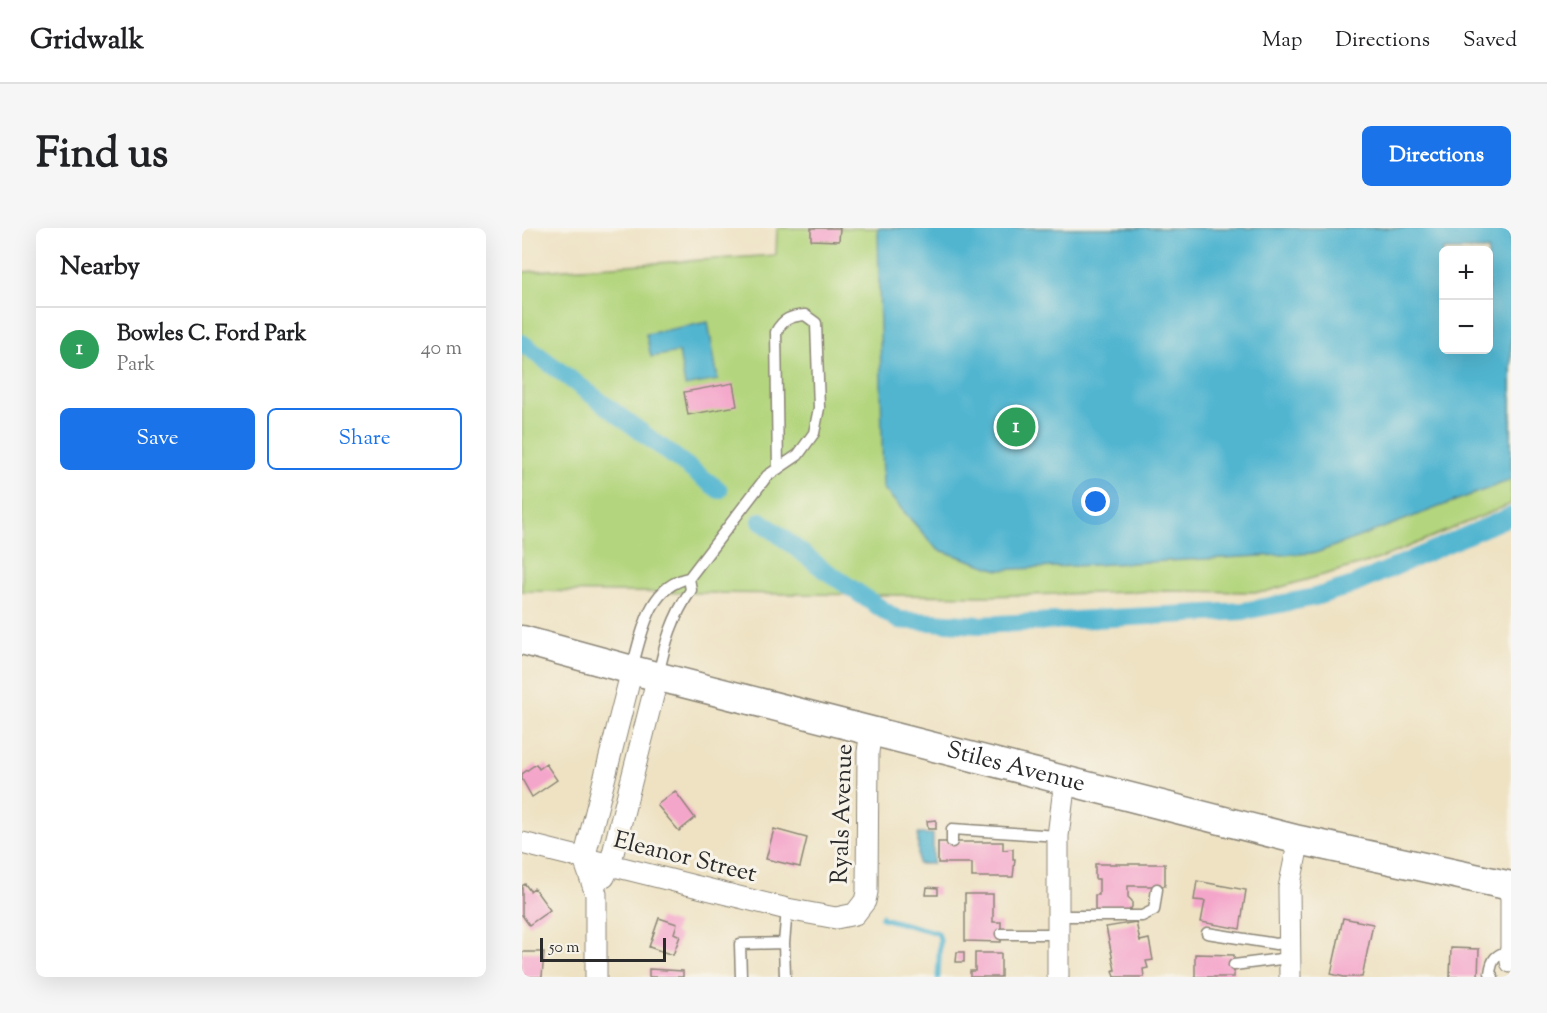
<!DOCTYPE html>
<html lang="en">
<head>
<meta charset="utf-8">
<style>
  :root { --surface:#fff; --page:#f6f6f6; --text:#202124; --muted:#757577; --line:#e0e0e0; --accent:#1a73e8 }
  body { margin:0; font-family:"Sorts Mill Goudy",serif; background:var(--page); color:var(--text) }
  .controls { position:absolute; right:18px; top:18px; display:grid; overflow:hidden; border-radius:9px; box-shadow:0 6px 24px #0002 }
  .controls button { width:54px; height:54px; display:grid; place-items:center; padding:0; border:0; border-bottom:2px solid var(--line); background:var(--surface); color:var(--text); font:30px sans-serif }
  .scale { position:absolute; left:18px; bottom:15px; width:126px; box-sizing:border-box; padding-left:6px; border:3px solid #2b2b2b; border-top:0; font-size:16px; line-height:21px; white-space:nowrap; color:#2b2b2b; -webkit-text-stroke:4px #f7f3e8; paint-order:stroke }
  .you { position:absolute; left:574px; top:274px; width:21px; height:21px; margin:-15px; border:4px solid #fff; border-radius:50%; background:#1a73e8; box-shadow:0 0 0 9px #1a73e833 }
  .badge { display:grid; place-items:center; width:39px; height:39px; border-radius:50%; background:var(--accent); color:#fff; font-size:20px; font-weight:700 }
  .pin { position:absolute; translate:-50% -50%; border:3px solid #fff; box-shadow:0 2px 6px #0006 }
  .list { margin:0; padding:0; list-style:none }
  h2 { display:flex; justify-content:space-between; align-items:center; height:78px; margin:0; padding:0 24px; font-size:26px }
  h2 small { font-size:20px; font-weight:400; color:var(--muted) }
  .list li { display:grid; grid-template-columns:39px 1fr auto; gap:18px; align-items:center; box-sizing:border-box; height:84px; padding:0 24px; border-top:2px solid var(--line) }
  .list b { display:block; font-size:22px; white-space:nowrap }
  .list p { margin:0; font-size:20px; white-space:nowrap; color:var(--muted) }
  .list em { font-size:20px; font-style:normal; color:var(--muted) }
  .actions { display:flex; gap:12px; padding:18px 24px }
  .actions a { flex:1; padding:14px 0; border:2px solid var(--accent); border-radius:9px; text-align:center; font-size:21px; color:var(--accent) }
  .actions .main { background:var(--accent); color:#fff }
  .map { position:relative; flex:none; width:989px; height:749px; overflow:hidden; border-radius:9px }
  header { display:flex; align-items:center; gap:36px; box-sizing:border-box; height:84px; padding:0 30px; background:var(--surface); border-bottom:2px solid var(--line) }
  header strong { font-size:28px }
  nav { display:flex; gap:33px; margin-inline-start:auto; font-size:21px }
  .intro { display:flex; align-items:center; justify-content:space-between; box-sizing:border-box; height:144px; padding:0 36px }
  h1 { margin:0; font-size:42px }
  .button { padding:15px 27px; border-radius:9px; background:var(--accent); color:#fff; font-size:21px; font-weight:700 }
  main { display:flex; gap:36px; padding:0 36px }
  aside { flex:1; background:var(--surface); border-radius:9px; box-shadow:0 6px 24px #0002 }
  .map>svg:first-child { display:block }
</style>
</head>
<body>
<header>
<strong>Gridwalk</strong>
<nav><a>Map</a><a>Directions</a><a>Saved</a></nav>
</header>
<div class="intro"><h1>Find us</h1><a class="button">Directions</a></div>
<main>
<aside>
<h2>Nearby<small></small></h2>
<ul class="list">
<li><span class="badge" style="background:#2e9e5b">1</span><div><b>Bowles C. Ford Park</b><p>Park</p></div><em>40 m</em></li>
</ul>
<div class="actions"><a class="main">Save</a><a>Share</a></div>
</aside>
<div class="map">
<svg width="989" height="749" viewBox="0 0 989 749">
  <rect width="100%" height="100%" fill="#f7f3e8"/>
  <filter id="ink" filterUnits="userSpaceOnUse"><feTurbulence type="fractalNoise" baseFrequency=".0167" numOctaves="2"/><feDisplacementMap in="SourceGraphic" scale="12" xChannelSelector="R" yChannelSelector="G"/><feConvolveMatrix kernelMatrix="1 2 1 2 8 2 1 2 1" color-interpolation-filters="sRGB"/></filter>
  <filter id="wash" filterUnits="userSpaceOnUse"><feTurbulence type="fractalNoise" baseFrequency=".008" numOctaves="4" result="noise"/><feDisplacementMap in="SourceGraphic" scale="24" xChannelSelector="R" yChannelSelector="G"/><feGaussianBlur stdDeviation="1.35" result="paint"/><feColorMatrix in="noise" values="0 0 0 0 0 0 0 0 0 0 0 0 0 0 0 0 0 1.4 0 .05"/><feComposite in="paint" operator="in"/></filter>
  <g filter="url(#wash)">
    <rect width="100%" height="100%" fill="#eee2c3"/>
    <path fill="#b3d57d" stroke="#6f8054" stroke-width="1.5" fill-rule="evenodd" d="M255 0H989V276L857 331 742 364 641 363 464 368 0 363V44L254 27ZM921 22H966V122H921Z"/>
    <path fill="#51b5d0" stroke="#3e707e" stroke-width="1.5" fill-rule="evenodd" d="M356 0H989V252L794 325 476 342 415 321 361 260ZM921 22H966V122H921Z
      M186 94 196 152 163 158 157 124 129 129 124 106Z
      M396 606H411V636H396Z"/>
    <g fill="none" stroke-linecap="round" stroke-linejoin="round">
      <path stroke="#51b5d0" stroke-width="5" d="M360 688V690L416 705 418 711 416 749"/>
      <path stroke="#51b5d0" stroke-width="18" d="M0 115 197 262
        M239 293 301 341 376 392 458 397 722 383 793 369 831 357 989 288"/>
    </g>
    <g id="blocks">
      <path fill="#f4a5ca" d="M289 0H318L317 13 289 12Z
        M211 155 215 178 166 187 162 164Z
        M14 536 17 541 24 536 35 552 10 569 0 551V546Z
        M153 563 173 590 157 603 135 577Z
        M414 592V601H406L405 593Z
        M252 601 285 610 278 639 244 631Z
        M416 614H481V622L491 621V631H493L491 649H450V635H416Z
        M573 636H643V658H606V669L610 673V679L606 684H573V667H577V651H573Z
        M675 653 724 662 718 701 679 694 683 673 672 672Z
        M3 656 8 663 12 660 28 682 7 697 0 687V658Z
        M405 659 416 660V667H404Z
        M443 666H471V694H479V714L443 713Z
        M137 690 155 696 152 705 158 708 151 727 127 719Z
        M821 690 851 696 840 749H822L809 746Z
        M614 694 618 713 627 711 631 732 624 733 626 740 621 741 622 749H593L591 742H593L584 699Z
        M929 720 957 721 956 749H928Z
        M0 724H22L20 749H0Z
        M435 724H442V734H434Z
        M453 725H479V749H448V743H453Z
        M673 726 712 727V749H673Z
        M127 741 161 743V749H127Z"/>
    </g>
  </g>
  <g filter="url(#ink)">
    <use href="#blocks" fill-opacity="0" stroke="#8c8677" stroke-width="1.5"/>
    <g fill="none" stroke-linecap="round" stroke-linejoin="round">
      <defs>
        <path id="lane" d="M167 350 245 248 276 227 292 205 297 180 294 95 283 87C269 88 261 91 254 104L256 241
          M110 440C120 406 126 358 167 350L169 362C150 390 143 415 136 448
          M430 614V601L536 608
          M536 688H620L632 682 635 661
          M685 705 754 716 767 714
          M479 706H536
          M712 737 759 731 768 732
          M219 749 218 716 262 715
          M263 749 262 715 265 681
          M971 749 968 745C970 730 974 727 988 722"/>
        <path id="street" d="M0 615 265 681 314 690 333 686 343 673 345 664 346 524 349 502
          M82 649 88 637 136 448
          M989 664V734
          M74 749V666L62 631 110 442
          M536 749V608L543 552
          M768 749 767 660 777 612"/>
        <g id="secondary">
          <path id="s1" d="M0 412 110 442 777 612 989 658"/>
        </g>
      </defs>
      <use href="#lane" stroke="#8c8677" stroke-width="13"/>
      <use href="#street" stroke="#8c8677" stroke-width="23"/>
      <use href="#secondary" stroke="#8c8677" stroke-width="31"/>
      <use href="#lane" stroke="#fff" stroke-width="10"/>
      <use href="#street" stroke="#fff" stroke-width="21"/>
      <use href="#secondary" stroke="#fff" stroke-width="28"/>
    </g>
  </g>
  <g text-anchor="middle" dominant-baseline="central" stroke-width="6" stroke-linejoin="round" paint-order="stroke">
    <g font-size="24" fill="#2b2b2b" stroke="#f7f3e8">
      <text stroke="none"><textPath href="#s1" startOffset="510">Stiles Avenue</textPath></text>
      <text transform="translate(321 586) rotate(-88)">Ryals Avenue</text>
      <text transform="translate(163 630) rotate(14)">Eleanor Street</text>
    </g>
  </g>
</svg>
<div class="controls">
<button>+</button>
<button>−</button>
</div>
<div class="scale">50 m</div>
<div class="you"></div>
<div class="pin badge" style="left:494px;top:199px;background:#2e9e5b">1</div>
</div>
</main>
</body>
</html>
